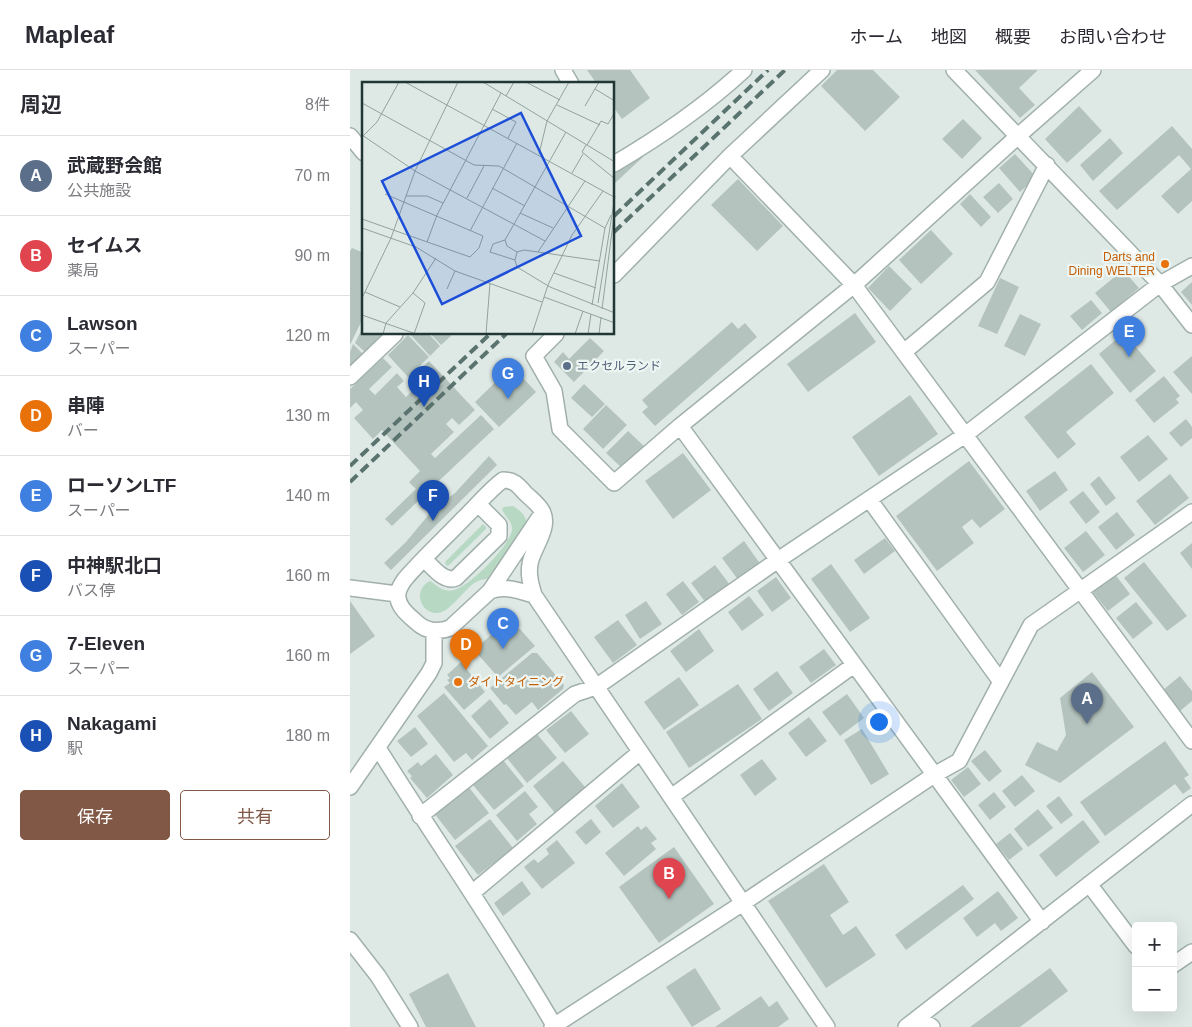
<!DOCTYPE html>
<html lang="ja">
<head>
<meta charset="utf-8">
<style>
  :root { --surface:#fff; --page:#f2f2f3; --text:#2b2b33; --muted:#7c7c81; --line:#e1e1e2; --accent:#815745 }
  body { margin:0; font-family:Helvetica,"Noto Sans JP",sans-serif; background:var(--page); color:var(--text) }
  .controls { position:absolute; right:15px; bottom:15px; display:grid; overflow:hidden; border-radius:5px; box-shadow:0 5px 20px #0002 }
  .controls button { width:45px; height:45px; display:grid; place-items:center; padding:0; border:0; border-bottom:1px solid var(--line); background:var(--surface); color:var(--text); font:25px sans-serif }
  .you { position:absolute; left:528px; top:651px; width:18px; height:18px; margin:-12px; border:4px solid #fff; border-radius:50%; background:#1a73e8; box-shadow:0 0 0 8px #1a73e833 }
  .badge { display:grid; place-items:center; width:32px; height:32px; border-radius:50%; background:var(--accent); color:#fff; font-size:16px; font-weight:700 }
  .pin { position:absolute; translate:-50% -41px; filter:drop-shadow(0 1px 2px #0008) }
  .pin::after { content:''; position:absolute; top:26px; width:18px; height:15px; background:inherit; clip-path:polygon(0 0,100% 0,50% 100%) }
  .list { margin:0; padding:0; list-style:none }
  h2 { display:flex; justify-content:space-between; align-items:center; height:65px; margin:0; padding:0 20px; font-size:21px }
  h2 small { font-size:16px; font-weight:400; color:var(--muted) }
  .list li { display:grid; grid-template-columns:32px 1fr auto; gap:15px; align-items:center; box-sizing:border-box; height:80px; padding:0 20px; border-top:1px solid var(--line) }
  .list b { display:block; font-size:19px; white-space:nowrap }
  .list p { margin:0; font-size:16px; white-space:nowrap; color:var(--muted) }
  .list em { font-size:16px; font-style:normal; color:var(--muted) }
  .actions { display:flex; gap:10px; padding:15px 20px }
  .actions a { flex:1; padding:11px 0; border:1px solid var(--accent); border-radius:5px; text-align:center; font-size:18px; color:var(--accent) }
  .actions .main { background:var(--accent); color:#fff }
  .map { position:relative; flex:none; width:842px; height:957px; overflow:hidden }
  header { display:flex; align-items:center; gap:30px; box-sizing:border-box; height:70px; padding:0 25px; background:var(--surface); border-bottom:1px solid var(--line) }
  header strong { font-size:24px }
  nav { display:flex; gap:28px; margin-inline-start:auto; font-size:18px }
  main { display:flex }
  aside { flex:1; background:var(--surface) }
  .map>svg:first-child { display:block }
</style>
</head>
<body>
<header>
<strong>Mapleaf</strong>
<nav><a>ホーム</a><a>地図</a><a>概要</a><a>お問い合わせ</a></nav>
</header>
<main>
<aside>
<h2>周辺<small>8件</small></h2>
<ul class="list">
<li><span class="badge" style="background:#5c6f8a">A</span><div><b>武蔵野会館</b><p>公共施設</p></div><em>70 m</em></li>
<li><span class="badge" style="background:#e0444e">B</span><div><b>セイムス</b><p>薬局</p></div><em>90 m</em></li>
<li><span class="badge" style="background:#3f7fe0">C</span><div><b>Lawson</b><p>スーパー</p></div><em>120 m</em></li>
<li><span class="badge" style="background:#e8710a">D</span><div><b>串陣</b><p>バー</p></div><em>130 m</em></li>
<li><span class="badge" style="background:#3f7fe0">E</span><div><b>ローソンLTF</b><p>スーパー</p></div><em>140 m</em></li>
<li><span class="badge" style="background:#1a4fb4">F</span><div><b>中神駅北口</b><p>バス停</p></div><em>160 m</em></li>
<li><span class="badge" style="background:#3f7fe0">G</span><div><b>7-Eleven</b><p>スーパー</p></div><em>160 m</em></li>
<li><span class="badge" style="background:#1a4fb4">H</span><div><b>Nakagami</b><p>駅</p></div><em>180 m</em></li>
</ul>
<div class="actions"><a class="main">保存</a><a>共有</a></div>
</aside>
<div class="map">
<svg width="842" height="957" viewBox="0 0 842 957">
  <rect width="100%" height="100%" fill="#dee9e5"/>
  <path fill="#b7d9c4" d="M163 436C171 441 177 446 177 457L143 508C138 509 132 509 128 511 115 517 101 542 88 543 69 544 63 519 80 511 88 516 94 523 104 520 119 517 162 474 162 459 162 450 154 446 152 439L154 437Z
    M133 454 136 457V459L98 496 96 495 95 492Z"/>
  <path fill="#b4c3be" d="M237 0H280L300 28 272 49 264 38V14H247Z
    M487 0H523L550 27 515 61 471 16Z
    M625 0H688L669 18 685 35 670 48Z
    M729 36 752 61 717 93 695 69Z
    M613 49 632 68 612 89 592 69Z
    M822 56 842 79V131L828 144 811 126 841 99 829 85 767 140 749 121Z
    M760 68 773 83 743 111 730 95Z
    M665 84 686 107 670 122 649 98Z
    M292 85 293 87 264 114V103Z
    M388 109 433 156 407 181 361 135Z
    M649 113 663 129 648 143 633 127Z
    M620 124 641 147 631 157 610 134Z
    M581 160 603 184 571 214 549 190Z
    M2 178 14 183V246L0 275V181Z
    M539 196 562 219 540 241 518 218Z
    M773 200 789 218 761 242 745 223Z
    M650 208 669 217 647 264 628 256Z
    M842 212V235L831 222Z
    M741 230 752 243 732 260 720 246Z
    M505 243 526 272 458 322 437 294Z
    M670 244 691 254 675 286 654 276Z
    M382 252 388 259 395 253 407 267 305 356 292 342 298 337 292 330Z
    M14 255V264H32L15 282 5 273Z
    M774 263 806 301 780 323 749 284Z
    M60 264H79L90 276 80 286Z
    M81 264H100L101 266 91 275Z
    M58 265 79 287 58 307 38 285Z
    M240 268 254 281 224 312 204 292 213 282 219 289Z
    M3 274 13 284 0 296V282Z
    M842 286V324L823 302Z
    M33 288 42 297 19 319 25 325 47 303 54 311 47 317 56 327 74 309 67 302 79 291 125 340 109 355 102 348 96 354 104 362 81 384 85 388 131 345 144 359 76 423 88 436 105 423 139 386 147 395 41 500 34 493 56 472 80 443 68 431 42 456 35 449 66 419 59 412 70 401 32 360 23 369 4 348 13 340 6 332 0 338V319Z
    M741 294 764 323 716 362 726 374 708 389 674 347Z
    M162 296 186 322 149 357 125 332Z
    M814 306 830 326 826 329 829 333 804 353 785 330Z
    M234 314 255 334 242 347 221 328Z
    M560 325 588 364 529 406 502 367Z
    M256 335 277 355 253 379 233 359Z
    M836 349 842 357V368L831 377 819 363Z
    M278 361 295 377 273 399 256 383Z
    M798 365 818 389 789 412 770 387Z
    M333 383 361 420 323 449 295 411Z
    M619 391 655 439 630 458 622 449 612 457 624 473 587 501 546 446Z
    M705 401 718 420 690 441 676 421Z
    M820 404 839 428 805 455 786 431Z
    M749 406 766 428 756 436 740 414Z
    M733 421 750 442 736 454 719 432Z
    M767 442 785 465 766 480 748 457Z
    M736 461 755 485 733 502 714 478Z
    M535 468 545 481 514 504 504 490Z
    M394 471 411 495 389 511 372 488Z
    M842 473V499L830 483Z
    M794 492 837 546 817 561 774 508Z
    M481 494 520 548 500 562 461 509Z
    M365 495 380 515 356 533 341 513Z
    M764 503 780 524 758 541 742 521Z
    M426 507 441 528 422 542 407 521Z
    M333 511 349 532 332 545 316 524Z
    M399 526 414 545 392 561 378 542Z
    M0 531 25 566 0 584Z
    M296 531 312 554 290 569 275 545Z
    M786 532 803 553 783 569 766 548Z
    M268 550 287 575 263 593 244 567Z
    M150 557 170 559 185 576 148 607 124 580Z
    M349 559 364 581 336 602 320 581Z
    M474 579 486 595 461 613 449 597Z
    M182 583H187L214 615 213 619 188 640 182 632 166 645 156 634 154 635 140 618Z
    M111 592 135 622 114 640 94 617 100 613 97 610 100 608 97 605Z
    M427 601 443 623 419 641 403 619Z
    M742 602 784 657 710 713 675 695 687 672 707 681 716 665 710 628Z
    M830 606 842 621V631L830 641 813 620Z
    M329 607 349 635 314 660 294 632Z
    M388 614 412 649 339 698 316 662Z
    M94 623 138 676 122 690 116 683 104 692 67 646Z
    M497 624 514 648 490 666 472 642Z
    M140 629 159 653 140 669 121 646Z
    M221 641 239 664 215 683 196 660Z
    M459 647 477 671 456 687 438 663Z
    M65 657 78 674 61 687 47 671Z
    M512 659 539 704 521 715 494 670Z
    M187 664 207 688 177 713 157 688Z
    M815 671 839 705 834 708 841 718 833 724 825 714 755 766 730 732Z
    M635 680 652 701 639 712 621 691Z
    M86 684 103 705 77 728 60 708 62 706 57 701 68 692 71 696Z
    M412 689 427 709 405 726 390 705Z
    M153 690 174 716 144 740 123 715Z
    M213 691 235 717 205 743 183 716Z
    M618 697 631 714 614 727 601 710Z
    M672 705 685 721 665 737 652 721Z
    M272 713 290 737 263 758 245 736Z
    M118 716 139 743 105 770 84 743Z
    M175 721 188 737 179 744 187 754 167 771 146 745Z
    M644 722 656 737 640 750 628 735Z
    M709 726 723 745 711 754 696 736Z
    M688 739 703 758 678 777 664 759Z
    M140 749 163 778 128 805 105 776Z
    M241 749 251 762 236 775 225 762Z
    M733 750 750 772 706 807 689 785Z
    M288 756 291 760 296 756 307 769 301 773 306 779 274 806 255 783Z
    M660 763 673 779 659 790 646 774Z
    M207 770 225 793 192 819 174 797 184 789 188 793 199 784 196 779Z
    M324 777 364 834 309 873 269 817Z
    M474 794 499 832 480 845 493 865 506 856 526 885 476 918 418 831Z
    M172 811 181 824 153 846 144 833Z
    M613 815 624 829 556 880 545 865Z
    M648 821 668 848 651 861 645 853 627 867 613 848Z
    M345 898 371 939 342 957 316 917Z
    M700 898 718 921 670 957H620Z
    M98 903 126 957H76L59 924Z
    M411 926 419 937 427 931 439 949 428 957H365Z"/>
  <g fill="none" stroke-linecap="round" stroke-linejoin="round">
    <defs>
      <path id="minor" d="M213 0 221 14
        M604 0 810 214 842 255
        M0 66 14 83
        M380 86 504 215 842 671
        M264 94C310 67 355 36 394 0
        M264 205 380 86 472 0
        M206 264 184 286 204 321 210 359 264 413 330 356 504 215 668 66 743 0
        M554 282 637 212 697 95
        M0 307 45 264
        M330 356 692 852
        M153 410C164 410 168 415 175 423 181 429 190 435 193 443 200 459 182 479 180 494 178 505 181 515 184 525 169 521 155 515 140 521L100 558C87 563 75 561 65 551 57 544 46 535 48 523 49 518 52 513 55 509 73 488 95 468 114 448 127 436 139 420 153 410Z
        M519 429 651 612
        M74 489C83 497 94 513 106 508L149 466V455L128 434
        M0 518 47 524
        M140 521 189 448
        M184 525 477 957
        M28 678C86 771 150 862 205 957
        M0 717 79 603 84 593V561
        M321 727 504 595
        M70 746 225 624 246 617 428 490 615 365 810 214 842 196
        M739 814 786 876
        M122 823 290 682
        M0 870 28 906 60 957
        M823 895 842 882
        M569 948 582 957
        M202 957 393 833 584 705 609 691 681 555 842 442
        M556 957 842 734"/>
    </defs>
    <use href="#minor" stroke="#a1b0ac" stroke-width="18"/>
    <use href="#minor" stroke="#fff" stroke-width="15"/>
    <path stroke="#5a736f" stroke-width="4" stroke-dasharray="10 5" stroke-linecap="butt" d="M264 146 418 0
      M264 162 435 0
      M0 396 140 264
      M0 412 156 264"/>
  </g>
  <g fill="#e8710a" stroke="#eef6f3" stroke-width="2">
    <circle cx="815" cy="194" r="5"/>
    <circle cx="108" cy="612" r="5"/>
  </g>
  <circle fill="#5c6f8a" stroke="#eef6f3" stroke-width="2" cx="217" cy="296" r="5"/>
  <g text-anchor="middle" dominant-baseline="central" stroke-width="4.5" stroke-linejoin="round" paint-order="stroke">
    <g font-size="12" fill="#c56008" stroke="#eef6f3" text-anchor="end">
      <text x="805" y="187">Darts and<tspan x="805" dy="14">Dining WELTER</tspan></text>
      <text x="118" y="612" text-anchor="start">ダイトタイニング</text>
    </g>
    <g font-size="12" fill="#4e5e75" stroke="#eef6f3" text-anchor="start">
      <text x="227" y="296">エクセルランド</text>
    </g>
  </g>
  <g transform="translate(12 12)">
    <rect width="252" height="252" fill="#dee9e5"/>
    <path fill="none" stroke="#92a29e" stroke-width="1" d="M43 0 252 115M121 0 253 80M164 0 198 18M233 7 253 19M144 14 152 0M0 21 112 83 137 84 243 146M195 23 238 43M223 24 237 0M130 27 154 40 146 56M0 53 53 89 183 159M0 55 15 40 37 0M224 63 220 70 253 97M225 63 239 39 246 42 253 30M177 72 185 39 207 0M210 91 221 72M130 106 163 124M44 114H65L81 121M105 116 122 84M158 131 191 146M0 137 108 175 117 166 121 154 23 112M0 146 54 165 93 189 180 220M108 149 155 61M143 158 204 50M143 158 145 164 155 170 153 178 128 170 131 162ZM65 160 75 133 139 11M155 170 162 168 238 179M176 170 223 99M153 178 155 185 188 205 253 231M192 191 234 206M85 207 93 189M3 210 38 225M51 211 63 221 52 252M182 215 253 241M0 216 29 156 53 89 96 0M236 221 253 114M230 223 243 146 249 133M240 227 252 134M0 233 54 252M21 252 24 241 51 211 74 176M124 252 128 201M170 252 186 203 210 153 241 109M213 252 221 229M226 252 229 232M237 252 239 235"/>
    <path fill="#1d4ed8" fill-opacity="0.15" stroke="#1d4ed8" stroke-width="2.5" d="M159 31 219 154 80 222 20 99Z"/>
    <rect width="252" height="252" fill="none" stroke="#203734" stroke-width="2.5"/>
  </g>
</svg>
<div class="controls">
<button>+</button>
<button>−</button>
</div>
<div class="you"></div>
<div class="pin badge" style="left:737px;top:654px;background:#5c6f8a">A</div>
<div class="pin badge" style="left:319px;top:829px;background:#e0444e">B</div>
<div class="pin badge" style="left:153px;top:579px;background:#3f7fe0">C</div>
<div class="pin badge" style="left:116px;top:600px;background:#e8710a">D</div>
<div class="pin badge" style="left:779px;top:287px;background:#3f7fe0">E</div>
<div class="pin badge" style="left:83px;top:451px;background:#1a4fb4">F</div>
<div class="pin badge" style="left:158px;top:329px;background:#3f7fe0">G</div>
<div class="pin badge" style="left:74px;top:337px;background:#1a4fb4">H</div>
</div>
</main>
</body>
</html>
